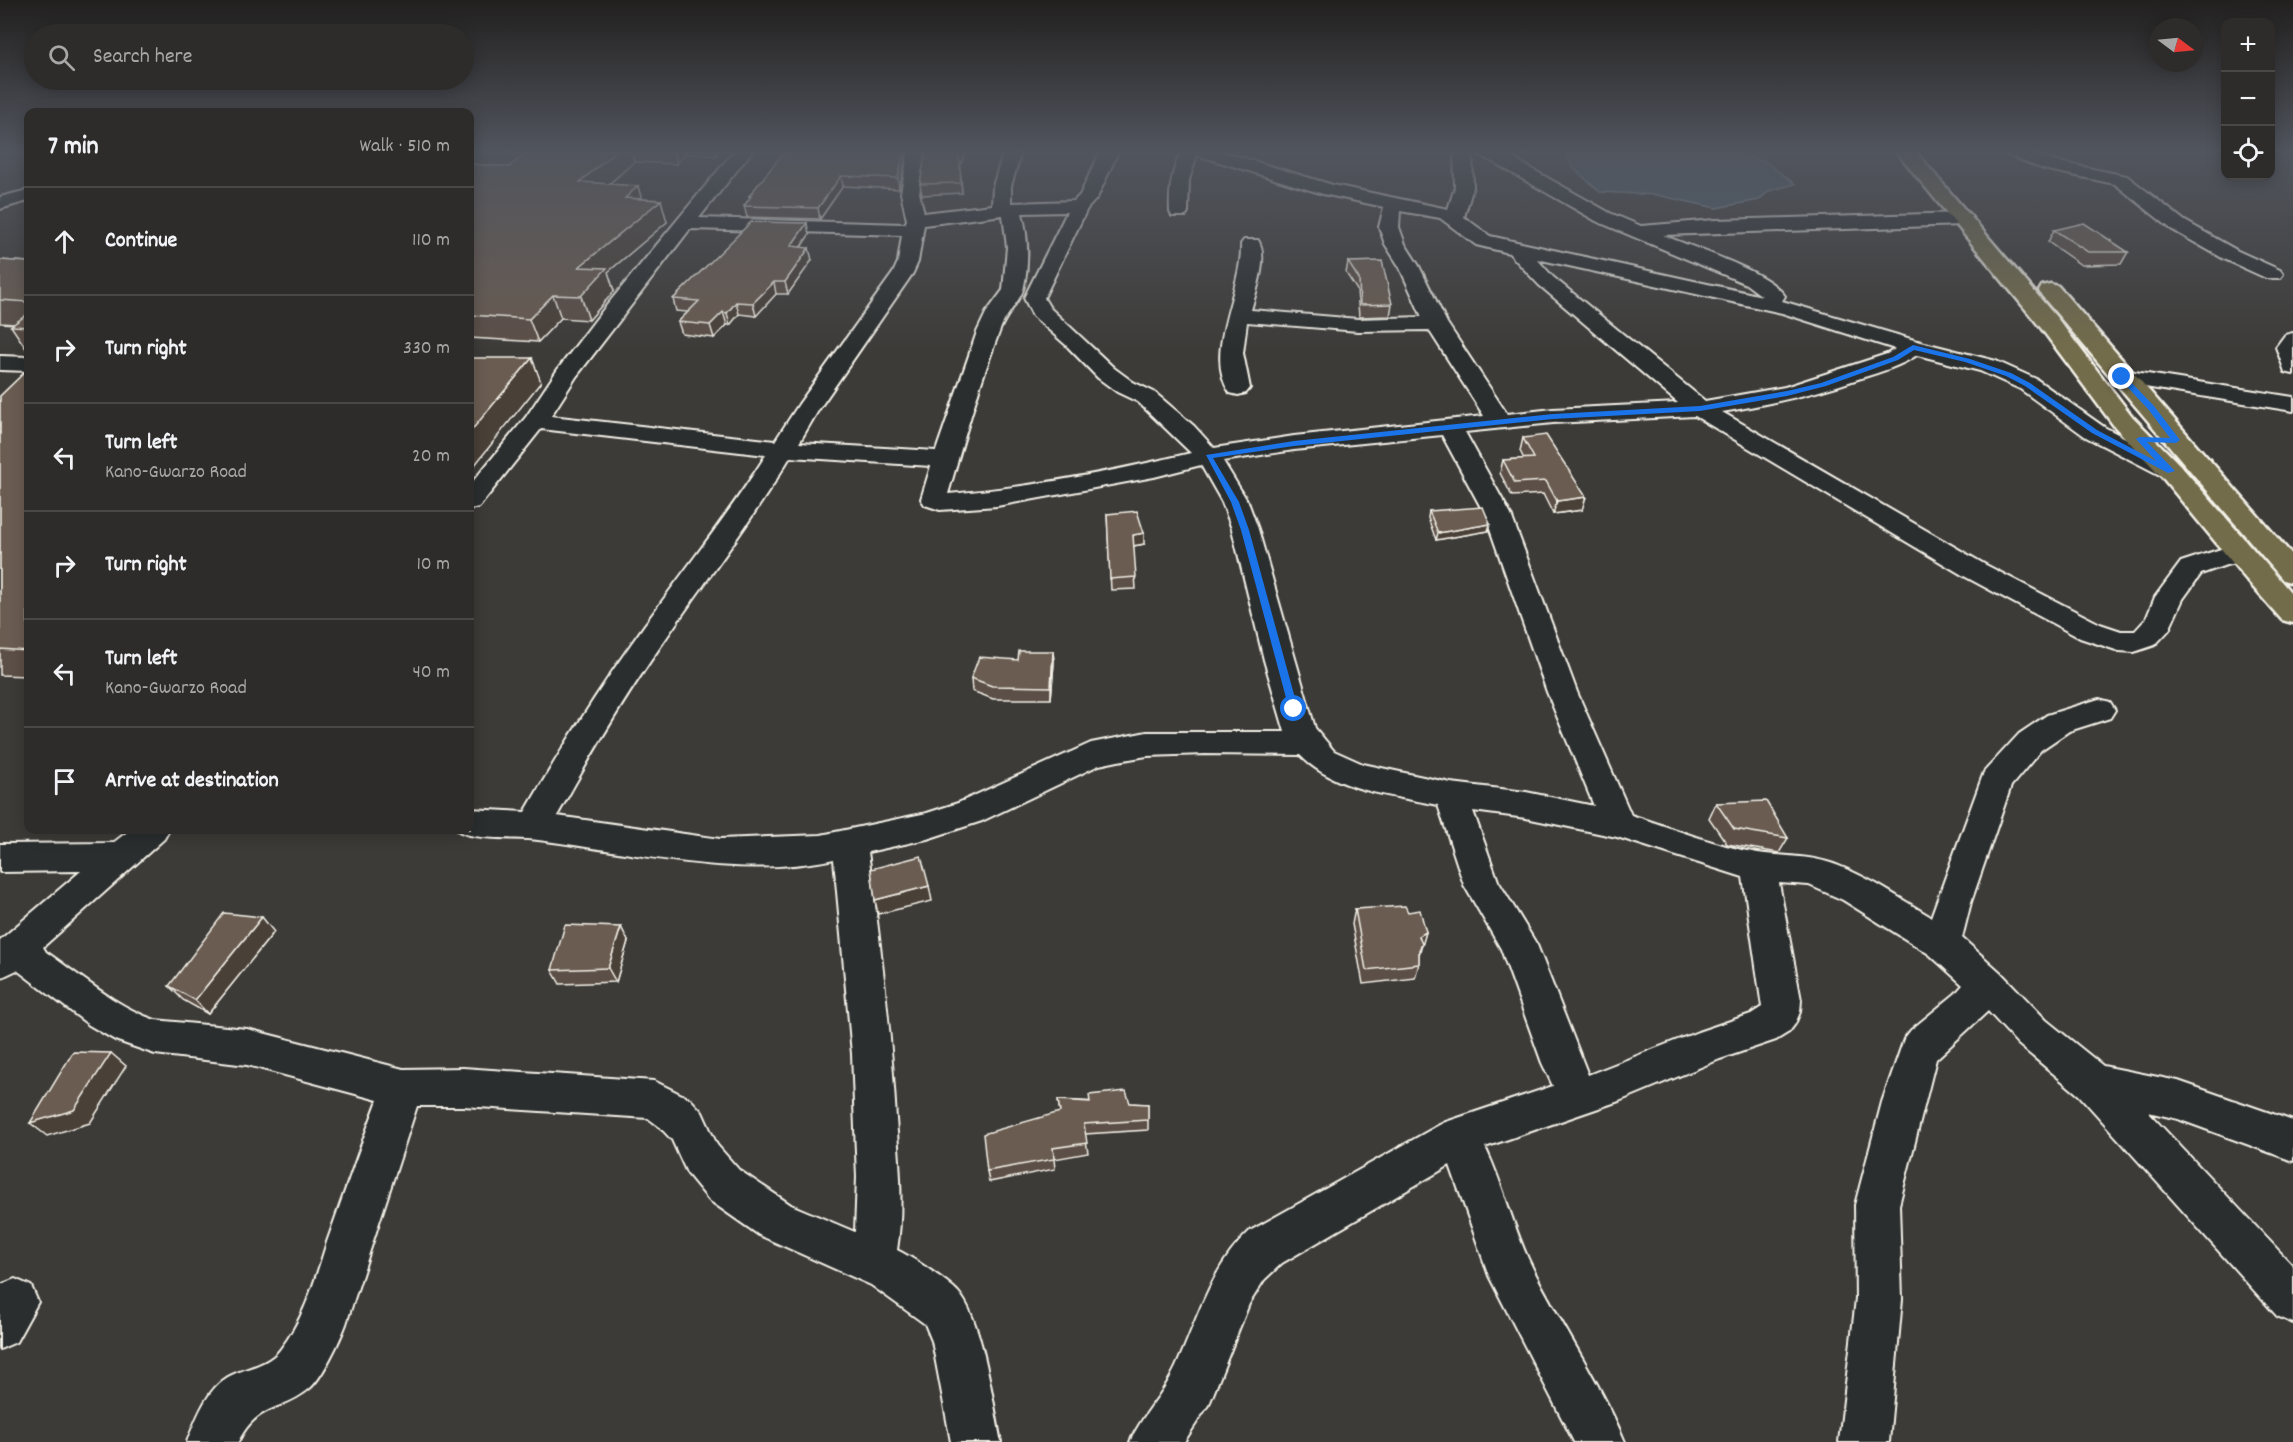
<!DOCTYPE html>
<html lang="en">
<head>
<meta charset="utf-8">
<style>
  :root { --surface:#2e2c2a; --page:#363432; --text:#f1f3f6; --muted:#a7a7a8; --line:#494847 }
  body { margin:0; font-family:Dekko,sans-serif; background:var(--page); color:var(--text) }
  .controls { position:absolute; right:18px; top:18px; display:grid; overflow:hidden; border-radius:12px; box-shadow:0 3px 15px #0003 }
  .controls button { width:54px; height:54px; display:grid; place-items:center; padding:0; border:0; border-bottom:2px solid var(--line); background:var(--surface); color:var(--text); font:30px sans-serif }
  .compass { position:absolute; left:2149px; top:18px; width:54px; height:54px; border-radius:50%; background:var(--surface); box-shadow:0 3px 15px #0003; rotate:106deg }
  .stop { position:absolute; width:18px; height:18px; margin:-14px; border:4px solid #1a73e8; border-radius:50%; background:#fff }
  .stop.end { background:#1a73e8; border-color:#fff; box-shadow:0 2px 6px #0008 }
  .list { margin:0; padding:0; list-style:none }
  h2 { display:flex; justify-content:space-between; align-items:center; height:78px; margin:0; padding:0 24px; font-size:26px }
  h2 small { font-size:20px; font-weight:400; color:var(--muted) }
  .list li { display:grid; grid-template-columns:39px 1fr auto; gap:18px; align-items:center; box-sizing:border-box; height:108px; padding:0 24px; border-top:2px solid var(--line) }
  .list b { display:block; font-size:22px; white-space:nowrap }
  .list p { margin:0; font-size:20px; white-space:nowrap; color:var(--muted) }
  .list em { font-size:20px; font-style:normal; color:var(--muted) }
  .icon { flex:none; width:33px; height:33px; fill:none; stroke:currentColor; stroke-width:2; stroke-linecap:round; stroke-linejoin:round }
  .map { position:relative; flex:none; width:2293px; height:1442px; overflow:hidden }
  .search { position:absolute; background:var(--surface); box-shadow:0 3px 15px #0003; left:24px; top:24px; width:450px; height:66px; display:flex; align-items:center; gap:15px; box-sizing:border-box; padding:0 21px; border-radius:33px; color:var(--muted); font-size:22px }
  .panel { position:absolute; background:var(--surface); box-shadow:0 3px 15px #0003; left:24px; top:108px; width:450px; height:726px; border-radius:12px }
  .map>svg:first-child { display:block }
</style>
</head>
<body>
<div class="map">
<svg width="2293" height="1442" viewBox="0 0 2293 1442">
  <rect width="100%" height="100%" fill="#3d3b38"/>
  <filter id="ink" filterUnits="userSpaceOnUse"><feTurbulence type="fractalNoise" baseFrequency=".0167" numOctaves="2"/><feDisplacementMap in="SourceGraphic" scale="12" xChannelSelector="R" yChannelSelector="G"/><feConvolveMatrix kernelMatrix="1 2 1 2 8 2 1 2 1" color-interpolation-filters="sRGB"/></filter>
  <g filter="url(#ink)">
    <path fill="#4b606f" stroke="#8f9a9f" stroke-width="1.5" d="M1564 150H1692L1695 152 1712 150 1765 161 1795 184 1769 191 1759 200 1716 208 1657 195 1600 192 1572 167Z"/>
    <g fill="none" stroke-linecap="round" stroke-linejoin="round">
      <defs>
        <path id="street" d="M735 150H753L699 218 905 224 907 220 901 193 909 150H927L919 193 924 213 992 205 993 186 1004 150H1022L1011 186V203L1074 201 1080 195 1101 150H1119L1097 198 1087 209 1044 298 1050 308 1114 368 1133 382 1154 392 1194 426 1214 448 1294 436 1484 416 1429 330 1358 331 1247 322 1243 353 1250 388 1246 393 1238 395 1230 393C1202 353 1243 290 1241 244L1244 240H1258C1269 256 1256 292 1251 310L1358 319 1422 317 1399 266 1385 244 1379 227 1384 207 1323 194 1197 155 1189 180 1188 212 1186 216H1172L1170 212C1169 190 1171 169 1183 150H1217L1333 185 1448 209 1455 187 1454 150H1472L1473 187 1464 217 1490 236 1762 296 1746 284 1596 221 1479 154 1476 150H1498L1610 213 1641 226 1715 220 1963 213 1970 215 1972 219 1970 223 1963 225 1663 235C1693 248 1768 271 1785 296L1782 301 1921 342 1996 361 2036 379 2104 427 2180 466 2184 471 2180 476 2171 479 2162 476 2086 437 2020 389 1980 371 1917 355C1900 366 1881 372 1861 378 1815 394 1770 404 1722 412L1984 564 2100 624 2121 631H2135L2146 619 2155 597 2181 562 2221 549 2240 546 2250 548 2254 554 2250 560 2226 565 2201 574 2183 599 2169 630 2155 645 2134 652 2119 651 2080 638 1964 576 1695 416 1553 423 1465 432 1511 515 1577 692 1631 815C1673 828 1715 846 1758 853 1786 857 1812 855 1839 866 1872 879 1901 899 1931 917L1984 772 2019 734 2047 715 2099 699 2110 702 2115 710 2110 718 2069 731 2041 750 2011 786 1971 902 1962 938 2000 972 2046 1020 2103 1066 2178 1081 2293 1121V1161L2178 1119 2148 1112 2293 1266V1323L2277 1316 2079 1095 2018 1044 1988 1011 1936 1059 1899 1205 1902 1299 1889 1442H1839L1856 1299 1855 1205 1882 1102 1904 1039 1911 1030 1955 994 1963 985 1929 954 1843 900 1809 885 1779 883 1801 1000 1800 1012 1795 1024 1789 1032 1776 1040 1720 1059 1619 1101 1485 1147C1504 1186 1513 1229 1532 1267 1561 1326 1600 1381 1625 1442H1574L1489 1276 1450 1165 1282 1263 1264 1280 1249 1304 1210 1402 1184 1442H1130C1142 1415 1164 1394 1176 1367 1198 1319 1210 1268 1250 1231L1443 1123 1553 1086 1542 1063 1501 949 1464 885 1438 805C1391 795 1335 791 1300 755L1205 754 1147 756 1118 761 1099 765 982 821 927 839 868 852C880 940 891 1029 896 1119 899 1162 904 1207 897 1250 910 1256 948 1281 958 1292 983 1320 993 1404 1001 1442H951L932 1341 925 1324 871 1285 759 1235 709 1200 687 1173 672 1140 660 1127 648 1118 463 1106H417L346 1324C340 1340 322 1378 310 1388 282 1412 257 1402 238 1442H187C196 1420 206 1390 228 1377 245 1368 268 1366 280 1350 305 1318 315 1280 327 1242 344 1194 360 1147 378 1100L247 1065 155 1054 129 1045 115 1040 89 1025 17 970 0 978V940L81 871 0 872V844L113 843 130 830H169L164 839 43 947 46 952C81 976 115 1006 155 1020L247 1029 403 1069 463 1068 654 1081 690 1099 702 1112 717 1145 739 1170 791 1205 855 1232 857 1177 852 1054 834 859C735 880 635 852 538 840 516 837 474 841 457 830H470V809L525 812C561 749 601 686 644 626 685 569 729 514 766 455L541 429 479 507 470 509V485L526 417 558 369 603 310ZM1400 211 1440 218 1476 245 1509 253 1539 285 1678 403 1553 409 1507 414 1447 323 1419 266 1405 244 1399 227ZM1067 212 1024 298 1033 316 1066 345 1098 378 1117 392 1138 402 1191 453C1111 472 1030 488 948 494 964 439 979 384 1000 330 1005 315 1022 299 1024 286 1029 263 1028 236 1022 213ZM1003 215 1007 247 1003 290 986 313 977 332 936 451 799 443 819 409 913 273 918 262 924 225ZM690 229 902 235 898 262 893 273 799 404 775 441 551 416 576 377ZM1537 259 1782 313 1895 349 1887 354 1785 387 1705 401 1553 277ZM1442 435 1485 515 1547 692 1594 806 1526 792 1451 783 1363 764 1334 751 1315 728 1258 529 1248 502 1223 461 1294 450ZM790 457 931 466 921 499 925 505 940 510 997 506 1154 477 1201 465 1222 502 1232 529 1264 660 1285 732H1147L1091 743 958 803 927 813 821 835 720 839 557 816C590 756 625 697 664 641 706 580 752 521 790 457ZM1473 811 1526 818 1617 837 1743 877 1762 1007 1751 1014 1698 1032 1588 1075 1537 945 1498 881Z
          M2002 150H2026L2054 161 2127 176 2185 221 2238 251 2280 270 2283 274 2280 278H2266L2224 259 2171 229 2115 184 2043 169 2005 154Z
          M28 190V201L0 209V197Z
          M2293 333V374L2285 372 2276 347 2285 335Z
          M0 356 28 357V371L0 370Z
          M2122 370 2293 397V411L2114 382 2111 377 2114 372Z
          M15 1279 31 1286 38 1302 16 1342 0 1349V1285Z"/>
        <path id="primary" d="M1895 150H1914L2057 318 2132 416 2180 465 2293 595V623L2282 620 2246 579 2162 477 2114 426 2041 328Z
          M2050 284 2058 286 2293 556V583L2283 580 2042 296 2039 291 2042 286Z"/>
      </defs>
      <use href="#street" stroke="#f4f1e8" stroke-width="4"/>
      <use href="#primary" stroke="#f4f1e8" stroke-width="5"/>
      <use href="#street" fill="#2a2d2e" fill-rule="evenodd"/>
      <use href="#primary" fill="#736c4b" fill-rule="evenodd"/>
    </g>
    <path fill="#5b4f46" stroke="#f4f1e8" stroke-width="1.5" d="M530 150H720L716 156 685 153 677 164 634 162 609 184 642 199 667 222 608 272 614 291 589 320 561 318 538 342 470 338V164L509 167Z
      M786 150H907L899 189 843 186 820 219 747 217 744 206 750 198 749 196Z
      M926 150H967L960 166 962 193 922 195 920 184Z
      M2054 230 2128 252 2121 264 2081 265 2048 242Z
      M809 235 801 247 812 260 788 294H776L756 316 739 314 730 325H727L714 338 682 334 678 322 688 312 676 311 673 299Z
      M0 260 28 262V350H27L11 326 15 324 0 323Z
      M1348 262 1392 304 1390 316 1359 317 1357 290 1346 273Z
      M28 369V676L0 675V396Z
      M1523 438 1582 510 1553 514 1543 494 1512 496 1500 473 1503 460 1524 459 1520 451Z
      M1429 511 1488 531 1436 540 1428 518Z
      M1107 514 1144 544 1133 546 1136 589 1111 590Z
      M1053 651 1054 663 1051 699H993L972 691 971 678 1018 660Z
      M1716 803 1788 838 1779 853 1727 844 1709 818Z
      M1355 909 1408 912 1426 932 1419 954V964L1415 978 1363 984 1352 924Z
      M621 927 628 941 616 982 560 984 552 970Z
      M274 932 208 1014 183 1000 169 986Z
      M1058 1100 1148 1104V1130L1085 1134 1088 1153 1054 1159 1055 1169 989 1182 987 1171 1060 1112Z"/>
    <path fill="#4a4039" stroke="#f4f1e8" stroke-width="1.5" d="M617 150H631L634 162 586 204 580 182Z
      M674 150H684L685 153 677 164Z
      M714 150H720L716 156Z
      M904 150H907L899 189 898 178Z
      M961 150H967L960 166 962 193 959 155Z
      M841 176 843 186 820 219 818 208Z
      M638 186 644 208 625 198Z
      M661 200 667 222 608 272 614 291 589 320 581 296 579 267Z
      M807 223 809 235 793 258 791 246Z
      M809 248 812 260 788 294 785 282Z
      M774 282 776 294 756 316 753 303Z
      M553 295 561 318 538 342 529 319Z
      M736 302 739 314 730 325 727 313Z
      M723 312 727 325 714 338 710 325Z
      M532 358 541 382 470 471V432Z
      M1586 497 1582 510 1553 514 1557 501Z
      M1490 524 1488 531 1436 540 1438 533Z
      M1144 533V544L1133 546V535Z
      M1053 651 1054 663 1051 699V687Z
      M929 886 932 901 878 914 875 900Z
      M262 917 274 932 208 1014 195 1000Z
      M621 927 628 941 616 982 608 968Z
      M1426 932 1422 946 1421 947 1418 959 1419 936Z
      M111 1053 126 1066 90 1123 47 1136 30 1123Z"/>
    <path fill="#6a5c51" stroke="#f4f1e8" stroke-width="1.5" d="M530 150H617L580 182 638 186 625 198 661 200 579 267 607 268 581 296 553 295 529 319 470 315V164L509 167Z
      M786 150H904L898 178 841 176 818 208 744 206 751 196H749Z
      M926 150H961L959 155 961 183 920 184Z
      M751 222 807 223 791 246 809 248 785 282H774L753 303 736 302 727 313 723 312 710 325 678 322 699 301 673 299Z
      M2084 223 2128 252H2088L2054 230Z
      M0 260 28 262V302L0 300Z
      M1382 261 1392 304 1360 305 1359 279 1348 262Z
      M28 314V327L11 326Z
      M470 358H532L470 432Z
      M28 369V651L0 649V396Z
      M1546 435 1586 497 1557 501 1546 481 1515 483 1503 460 1534 458 1523 438Z
      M1483 507 1490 524 1438 533 1429 511Z
      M1137 511 1144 533 1133 535 1136 577 1110 579 1107 514Z
      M1019 651H1053L1051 687 992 686 971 678 979 657 1018 660Z
      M1766 801 1788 838 1734 829 1716 803Z
      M921 856 929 886 875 900 871 869Z
      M1405 906 1408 912 1420 910 1426 932 1419 936 1422 944 1419 950V964L1366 970 1355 909Z
      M224 913 262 917 195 1000 169 986Z
      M565 925 621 927 608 968 552 970Z
      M73 1052 111 1053 74 1110 30 1123Z
      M1126 1091 1130 1103 1148 1104V1120L1084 1124 1087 1143 1053 1148 1054 1159 987 1171 983 1134 1060 1112 1058 1100 1090 1102 1089 1095Z"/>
  </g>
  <linearGradient id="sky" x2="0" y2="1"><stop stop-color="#22201f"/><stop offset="0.43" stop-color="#51555e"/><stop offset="1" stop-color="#51555e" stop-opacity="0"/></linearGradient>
  <rect width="2293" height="352" fill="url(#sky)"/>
  <path fill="#1a73e8" d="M1913 345 1970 359 2011 373 2030 383 2097 430 2156 461 2136 439 2140 437 2170 438 2148 409 2118 377 2124 375 2154 406 2180 440 2176 443 2147 442 2175 471 2168 473 2092 433 2025 386 2006 376 1965 362 1914 350 1898 360 1826 386 1787 396 1700 411 1553 419 1294 446 1213 458 1239 502 1249 530 1298 709 1294 713 1289 709 1241 530 1231 502 1206 455 1294 441 1553 414 1700 406 1787 391 1821 383 1893 357Z"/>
</svg>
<div class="controls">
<button>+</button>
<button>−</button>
<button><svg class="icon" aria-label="locate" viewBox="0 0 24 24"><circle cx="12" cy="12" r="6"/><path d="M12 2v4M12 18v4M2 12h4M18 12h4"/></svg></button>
</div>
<svg class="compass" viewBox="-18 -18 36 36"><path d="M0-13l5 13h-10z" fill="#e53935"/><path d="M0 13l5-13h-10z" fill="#a7a7a8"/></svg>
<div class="stop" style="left:1294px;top:709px"></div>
<div class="stop end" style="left:2122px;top:377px"></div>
<div class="search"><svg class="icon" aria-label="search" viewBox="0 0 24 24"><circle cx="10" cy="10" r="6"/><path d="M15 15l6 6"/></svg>Search here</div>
<section class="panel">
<h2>7 min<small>Walk · 510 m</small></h2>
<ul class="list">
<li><svg class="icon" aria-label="ahead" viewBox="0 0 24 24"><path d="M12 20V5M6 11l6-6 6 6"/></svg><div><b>Continue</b></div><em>110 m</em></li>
<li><svg class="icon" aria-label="right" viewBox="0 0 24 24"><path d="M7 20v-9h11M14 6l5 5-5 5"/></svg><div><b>Turn right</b></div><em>330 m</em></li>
<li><svg class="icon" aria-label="left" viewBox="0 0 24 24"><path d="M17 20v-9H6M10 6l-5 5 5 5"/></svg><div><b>Turn left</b><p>Kano-Gwarzo Road</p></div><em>20 m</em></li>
<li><svg class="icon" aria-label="right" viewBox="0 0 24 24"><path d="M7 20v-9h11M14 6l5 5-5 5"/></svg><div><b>Turn right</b></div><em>10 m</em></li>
<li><svg class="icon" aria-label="left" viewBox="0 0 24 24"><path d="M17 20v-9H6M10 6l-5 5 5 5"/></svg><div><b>Turn left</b><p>Kano-Gwarzo Road</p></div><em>40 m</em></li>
<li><svg class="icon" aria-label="arrive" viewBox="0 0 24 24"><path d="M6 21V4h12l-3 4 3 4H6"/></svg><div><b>Arrive at destination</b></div></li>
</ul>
</section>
</div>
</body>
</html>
